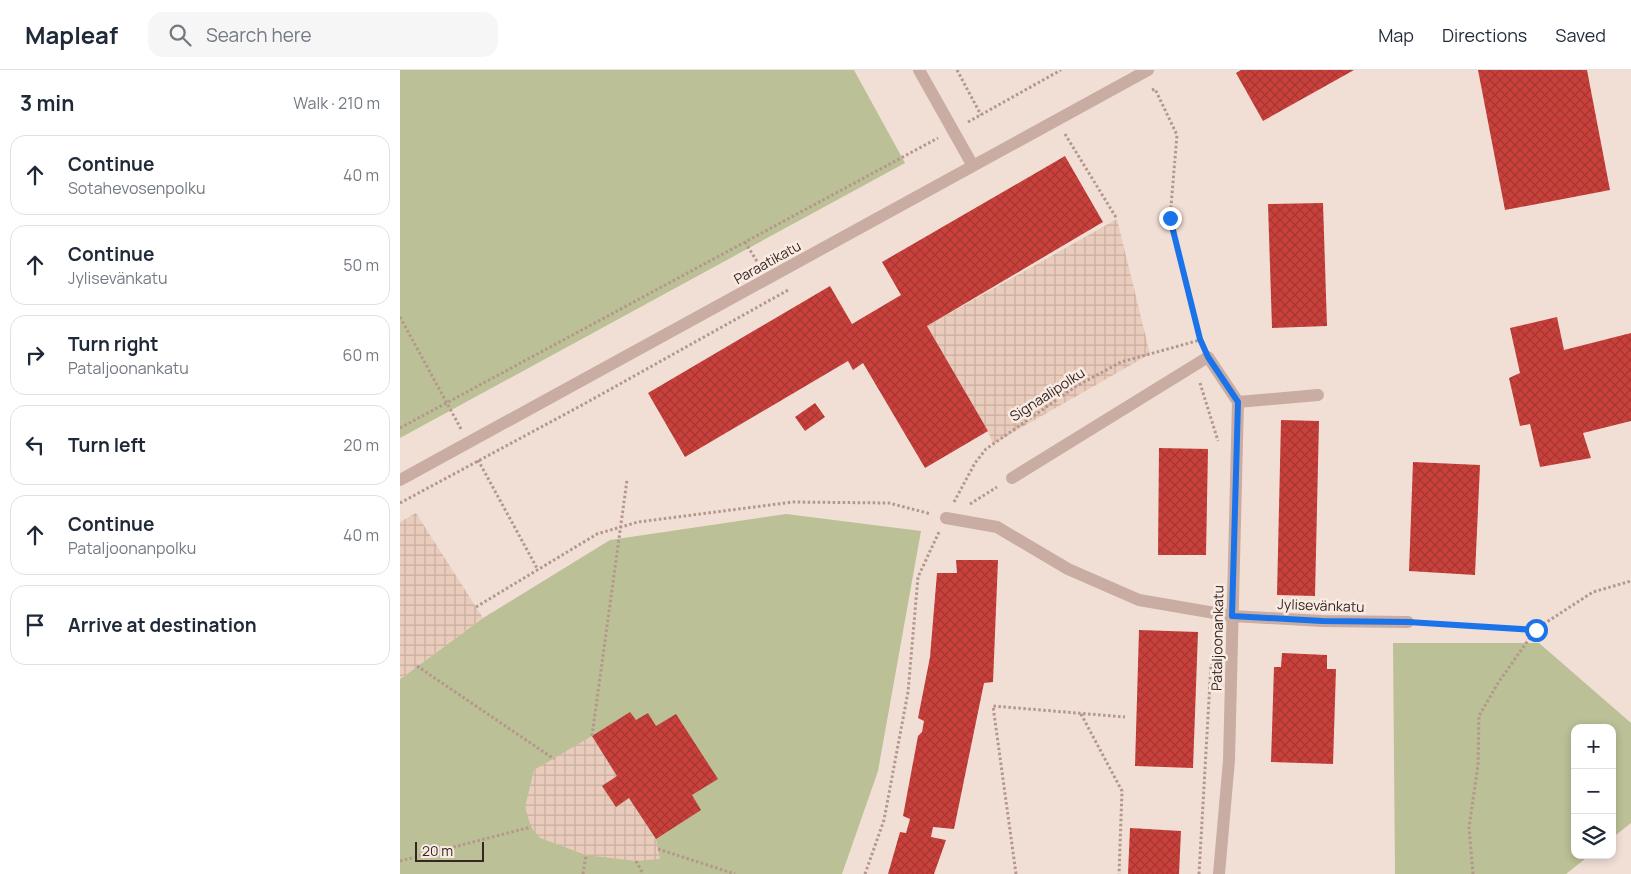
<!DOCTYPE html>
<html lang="en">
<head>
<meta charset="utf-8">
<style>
  :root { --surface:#fff; --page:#f6f6f7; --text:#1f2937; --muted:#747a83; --line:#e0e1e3 }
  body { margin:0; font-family:Manrope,sans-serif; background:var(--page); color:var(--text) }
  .controls { position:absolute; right:15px; bottom:15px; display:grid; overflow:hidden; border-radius:10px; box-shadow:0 2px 8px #0003 }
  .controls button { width:45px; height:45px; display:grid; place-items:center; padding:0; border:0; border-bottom:1px solid var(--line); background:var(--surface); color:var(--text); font:25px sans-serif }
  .scale { position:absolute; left:15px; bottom:12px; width:69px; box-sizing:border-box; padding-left:5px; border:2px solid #342625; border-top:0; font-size:14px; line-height:18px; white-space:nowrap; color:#342625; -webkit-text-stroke:4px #f9eae2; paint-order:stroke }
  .stop { position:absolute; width:15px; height:15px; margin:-11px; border:4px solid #1a73e8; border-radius:50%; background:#fff }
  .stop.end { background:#1a73e8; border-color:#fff; box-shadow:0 1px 5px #0008 }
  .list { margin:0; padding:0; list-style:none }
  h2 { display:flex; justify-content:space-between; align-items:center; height:65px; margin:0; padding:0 20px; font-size:21px }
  h2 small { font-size:16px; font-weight:400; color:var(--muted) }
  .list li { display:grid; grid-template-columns:32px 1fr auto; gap:15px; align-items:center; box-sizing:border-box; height:80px; margin:0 10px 10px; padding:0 10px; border:1px solid var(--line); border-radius:15px }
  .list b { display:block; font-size:19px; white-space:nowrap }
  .list p { margin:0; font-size:16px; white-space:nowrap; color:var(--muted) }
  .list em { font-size:16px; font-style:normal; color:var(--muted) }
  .icon { flex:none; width:28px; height:28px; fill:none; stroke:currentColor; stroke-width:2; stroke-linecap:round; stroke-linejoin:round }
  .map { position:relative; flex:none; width:1231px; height:804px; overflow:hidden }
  header { display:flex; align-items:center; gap:30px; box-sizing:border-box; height:70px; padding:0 25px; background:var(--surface); border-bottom:1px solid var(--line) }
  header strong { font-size:24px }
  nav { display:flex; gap:28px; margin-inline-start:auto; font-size:18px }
  .search { width:350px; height:45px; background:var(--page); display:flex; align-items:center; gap:12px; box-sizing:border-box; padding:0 18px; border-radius:15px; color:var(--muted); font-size:19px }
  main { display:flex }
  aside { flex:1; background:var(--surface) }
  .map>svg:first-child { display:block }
</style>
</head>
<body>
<header>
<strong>Mapleaf</strong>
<div class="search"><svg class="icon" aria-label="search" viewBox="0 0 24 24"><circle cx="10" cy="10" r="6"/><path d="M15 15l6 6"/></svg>Search here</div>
<nav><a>Map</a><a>Directions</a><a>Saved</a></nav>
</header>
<main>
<aside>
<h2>3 min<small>Walk · 210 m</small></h2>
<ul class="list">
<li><svg class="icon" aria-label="ahead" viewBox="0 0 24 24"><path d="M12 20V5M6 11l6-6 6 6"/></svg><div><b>Continue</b><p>Sotahevosenpolku</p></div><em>40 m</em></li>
<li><svg class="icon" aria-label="ahead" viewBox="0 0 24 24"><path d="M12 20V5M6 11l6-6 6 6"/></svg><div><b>Continue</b><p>Jylisevänkatu</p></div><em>50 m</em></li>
<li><svg class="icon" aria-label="right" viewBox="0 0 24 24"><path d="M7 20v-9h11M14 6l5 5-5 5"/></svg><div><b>Turn right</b><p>Pataljoonankatu</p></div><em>60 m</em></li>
<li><svg class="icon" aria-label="left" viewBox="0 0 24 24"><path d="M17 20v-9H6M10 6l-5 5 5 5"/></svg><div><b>Turn left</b></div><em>20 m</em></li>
<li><svg class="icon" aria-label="ahead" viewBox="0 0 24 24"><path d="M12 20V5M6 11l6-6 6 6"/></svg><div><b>Continue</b><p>Pataljoonanpolku</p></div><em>40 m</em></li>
<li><svg class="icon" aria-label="arrive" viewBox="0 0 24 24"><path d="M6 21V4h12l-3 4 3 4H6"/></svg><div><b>Arrive at destination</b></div></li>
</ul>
</aside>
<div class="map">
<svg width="1231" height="804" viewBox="0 0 1231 804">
  <defs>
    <pattern id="plaza-grid" width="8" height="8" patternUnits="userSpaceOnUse" patternTransform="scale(1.25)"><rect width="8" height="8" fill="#eaccbc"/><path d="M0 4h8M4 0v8" fill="none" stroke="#c9afa1"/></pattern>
    <pattern id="building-cross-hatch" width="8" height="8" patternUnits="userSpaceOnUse" patternTransform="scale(1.25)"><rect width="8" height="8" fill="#ca413c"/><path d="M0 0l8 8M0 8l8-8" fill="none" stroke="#a53632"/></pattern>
  </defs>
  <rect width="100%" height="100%" fill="#f1dfd6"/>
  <path fill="#bbc096" d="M0 0H454L505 93 0 368Z
    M386 444 521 461 478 701 442 804H0V609L83 548 210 470Z
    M993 573H1139L1231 653V753L1212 768V658H1175V785H1190L1166 804H995Z"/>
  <path fill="url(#plaza-grid)" d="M717 149 750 284 593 374 588 361 527 256Z
    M16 443 83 548 0 609V452Z
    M192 666 217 706 202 716 216 737 229 728 256 769 260 789 236 791 186 785 140 768 131 757 125 737 134 700Z"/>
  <path fill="url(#building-cross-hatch)" d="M841 0H954L863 51 836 3Z
    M1078 0H1187L1210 120 1105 140Z
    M665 86 703 152 527 256 588 361 525 398 463 293 453 300 448 291 285 387 248 323 430 216 452 254 501 225 482 192Z
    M923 133 927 256 872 258 868 134Z
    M1157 247 1164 280 1231 263V351L1183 363 1191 388 1140 397 1130 354 1120 356 1109 308 1120 303 1110 258Z
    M415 333 425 347 405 361 395 347Z
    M881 350 919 351 915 526 877 525Z
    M759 378 808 379 806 485H758Z
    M1013 392 1080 395 1075 505 1009 501Z
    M556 490H598L593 612 584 613 554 759 533 757 531 767 546 770 534 804H488L500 762 506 763 510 749 503 746 518 666 522 662 524 651 518 648 530 587 537 503H557Z
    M739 560 798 562 793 698 735 696Z
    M882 583 927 585V599H936L933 694 871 692 874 597H881Z
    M230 642 236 650 248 643 256 656 276 644 318 709 292 725 301 740 256 769 229 728 216 737 202 716 217 706 192 666Z
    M730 758 781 761 779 804H728Z"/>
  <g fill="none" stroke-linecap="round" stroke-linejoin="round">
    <path stroke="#b5968d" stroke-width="3" stroke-dasharray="2.5 2.5" stroke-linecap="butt" d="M557 0 581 45
      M752 20 755 19 777 65 770 148 801 271
      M568 52 661 0
      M665 64 717 149
      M345 172 358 193
      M0 247 61 359
      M800 313 818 371
      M0 358 538 68
      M78 390 138 500
      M554 432 575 393 586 379 675 317 721 292 800 270
      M0 433 184 334 390 219
      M570 434 597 417
      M76 537 197 464 238 452 393 432 489 433 531 444
      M1025 553 1136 559 1193 522 1231 511
      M17 596 154 689
      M681 644 722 721 719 804
      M192 666 227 410
      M258 779 335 804
      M0 791 131 757
      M236 791 243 804
      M183 804 186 785
      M465 804 484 750 508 622 518 507 539 462
      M616 804 593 636 725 647
      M799 804 811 594
      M1073 804 1069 757 1078 695 1079 646 1098 613 1136 559"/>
    <path stroke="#c9aca2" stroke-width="12" d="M519 0 573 96
      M838 332 918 325
      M612 408 808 287 838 332
      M0 410 748 0
      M546 448 597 457 668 499 739 530 832 546 922 551 1008 552
      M819 804 829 690 838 332"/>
  </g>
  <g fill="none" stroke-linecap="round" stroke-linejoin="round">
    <path stroke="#1a73e8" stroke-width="6" d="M770 148 800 269 808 287 838 332 832 546 922 551 1008 552 1136 560"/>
  </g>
  <g text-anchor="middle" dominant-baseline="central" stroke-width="5" stroke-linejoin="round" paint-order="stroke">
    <g font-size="14" fill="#342625" stroke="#f9eae2">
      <text transform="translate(367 192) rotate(-29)">Paraatikatu</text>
      <text transform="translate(647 324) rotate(-33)">Signaalipolku</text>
      <text transform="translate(921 535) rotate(2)">Jylisevänkatu</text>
      <text transform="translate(817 568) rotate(-89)">Pataljoonankatu</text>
    </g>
  </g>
</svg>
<div class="controls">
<button>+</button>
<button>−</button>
<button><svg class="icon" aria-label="layers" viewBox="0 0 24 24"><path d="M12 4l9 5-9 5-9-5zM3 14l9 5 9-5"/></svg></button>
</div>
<div class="scale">20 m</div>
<div class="stop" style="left:1136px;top:560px"></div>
<div class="stop end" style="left:770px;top:148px"></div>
</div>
</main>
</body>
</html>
